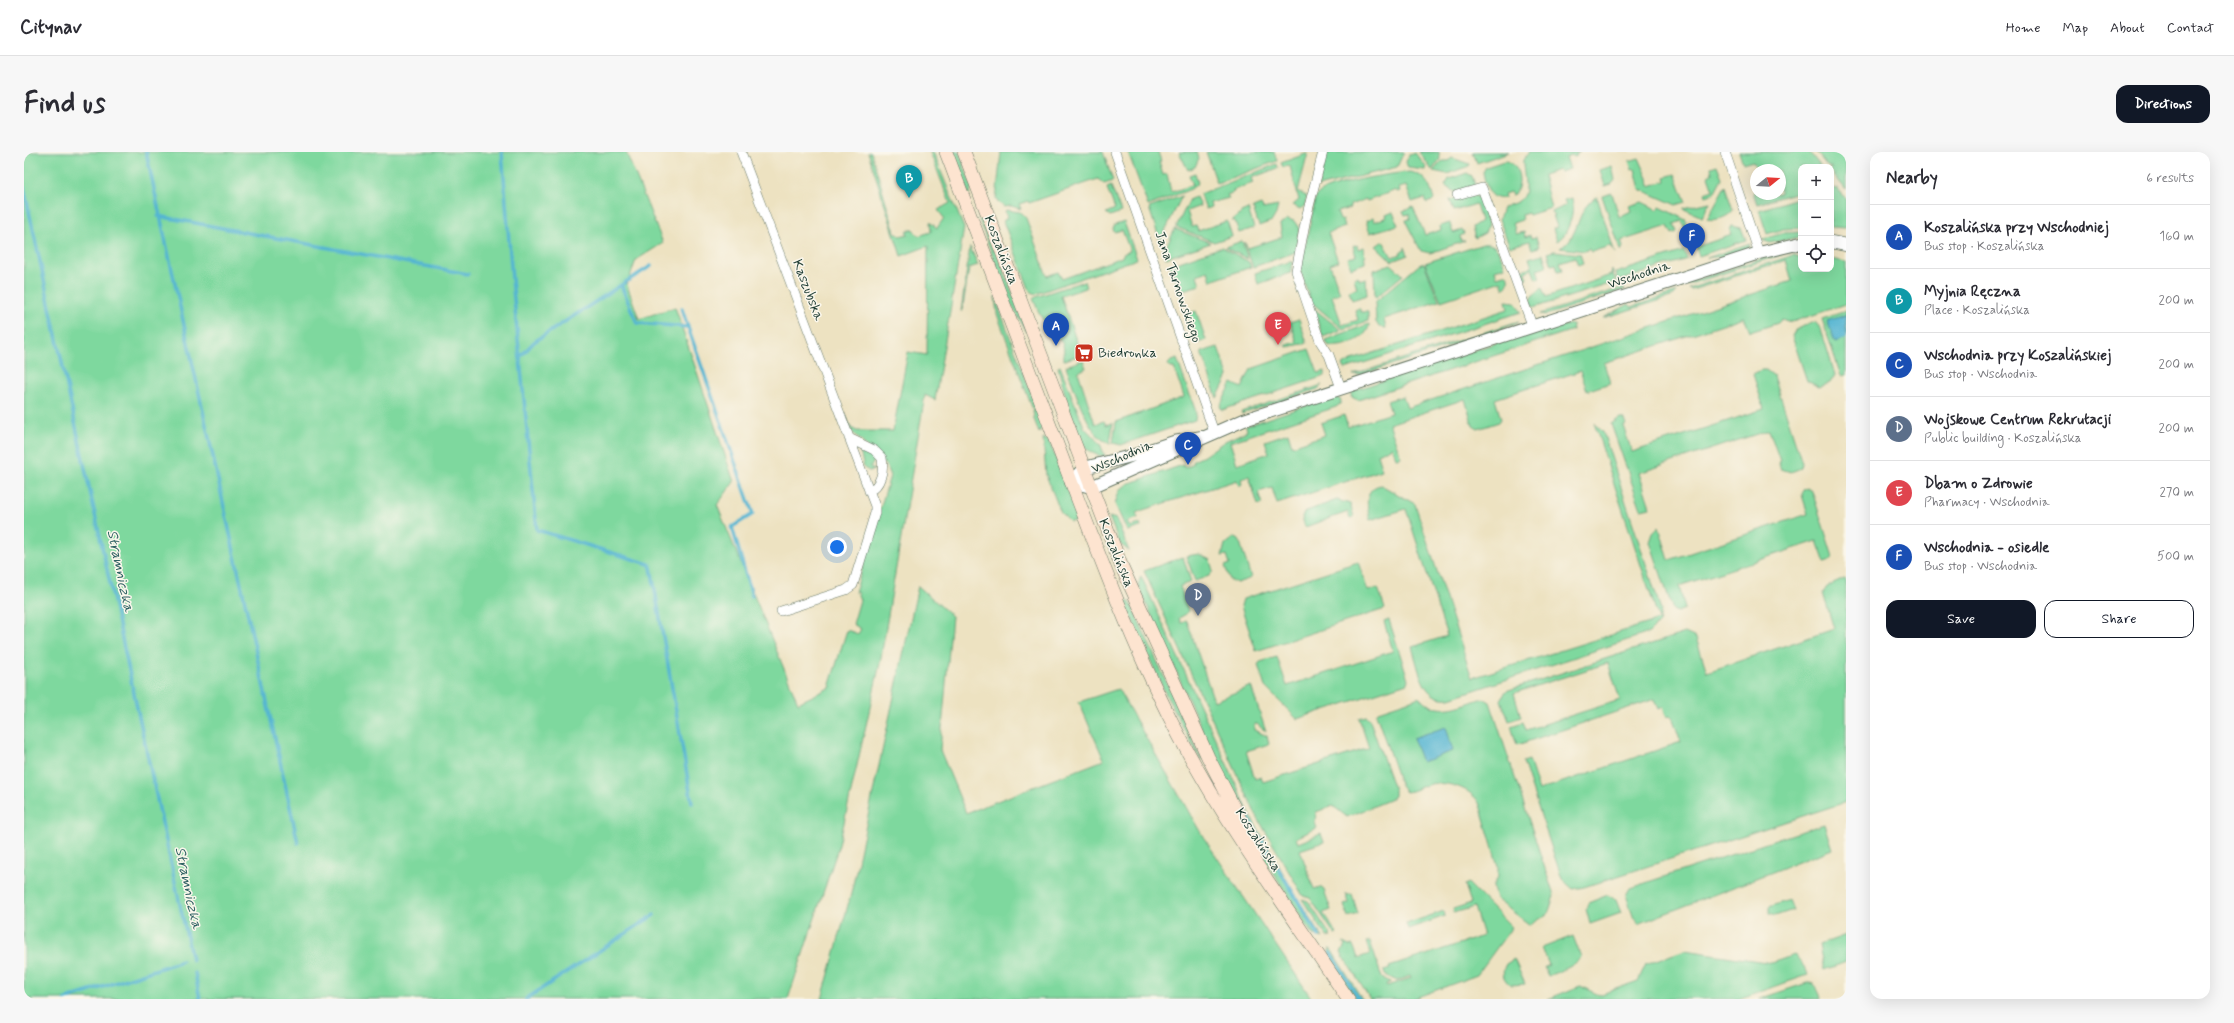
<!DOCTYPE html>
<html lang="en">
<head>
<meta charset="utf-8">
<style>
  :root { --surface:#fff; --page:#f7f7f7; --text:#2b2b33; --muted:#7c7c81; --line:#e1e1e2; --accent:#111827 }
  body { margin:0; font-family:Mynerve,sans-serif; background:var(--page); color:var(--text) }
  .controls { position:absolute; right:12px; top:12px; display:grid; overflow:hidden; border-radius:8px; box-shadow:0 4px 16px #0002 }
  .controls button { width:36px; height:36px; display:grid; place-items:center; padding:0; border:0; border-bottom:1px solid var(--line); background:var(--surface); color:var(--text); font:20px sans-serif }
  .compass { position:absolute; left:1726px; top:12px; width:36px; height:36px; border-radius:50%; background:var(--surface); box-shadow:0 4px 16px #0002; rotate:72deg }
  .you { position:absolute; left:813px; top:395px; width:14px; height:14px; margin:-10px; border:3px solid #fff; border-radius:50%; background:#1a73e8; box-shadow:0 0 0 6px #1a73e833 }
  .badge { display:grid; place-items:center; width:26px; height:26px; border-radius:50%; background:var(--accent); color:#fff; font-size:13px; font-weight:700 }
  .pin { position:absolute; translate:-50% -33px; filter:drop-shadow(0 1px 2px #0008) }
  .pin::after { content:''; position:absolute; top:21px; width:14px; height:12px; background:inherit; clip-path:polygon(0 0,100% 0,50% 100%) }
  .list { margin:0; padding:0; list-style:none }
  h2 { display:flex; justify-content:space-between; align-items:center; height:52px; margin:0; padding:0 16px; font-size:17px }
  h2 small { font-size:13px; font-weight:400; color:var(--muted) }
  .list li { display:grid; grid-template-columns:26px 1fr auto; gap:12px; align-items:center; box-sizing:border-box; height:64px; padding:0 16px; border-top:1px solid var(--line) }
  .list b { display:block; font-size:15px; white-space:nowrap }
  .list p { margin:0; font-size:13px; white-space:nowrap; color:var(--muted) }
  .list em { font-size:13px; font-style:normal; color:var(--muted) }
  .actions { display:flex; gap:8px; padding:12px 16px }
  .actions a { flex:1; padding:9px 0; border:1px solid var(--accent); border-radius:12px; text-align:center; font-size:14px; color:var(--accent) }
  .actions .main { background:var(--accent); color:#fff }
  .icon { flex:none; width:22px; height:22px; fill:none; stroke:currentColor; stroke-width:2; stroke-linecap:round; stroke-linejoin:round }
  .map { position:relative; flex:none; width:1822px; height:847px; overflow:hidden; border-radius:12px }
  header { display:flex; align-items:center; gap:24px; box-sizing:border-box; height:56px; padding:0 20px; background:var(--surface); border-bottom:1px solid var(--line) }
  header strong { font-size:19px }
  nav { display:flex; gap:22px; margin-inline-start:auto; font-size:14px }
  .intro { display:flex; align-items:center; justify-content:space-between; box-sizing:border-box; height:96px; padding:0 24px }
  h1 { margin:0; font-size:28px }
  .button { padding:10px 18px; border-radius:12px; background:var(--accent); color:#fff; font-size:14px; font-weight:700 }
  main { display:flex; gap:24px; padding:0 24px }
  aside { flex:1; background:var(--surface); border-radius:12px; box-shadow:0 4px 16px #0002 }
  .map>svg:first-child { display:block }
</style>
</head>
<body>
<header>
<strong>Citynav</strong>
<nav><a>Home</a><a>Map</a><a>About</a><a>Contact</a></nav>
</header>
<div class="intro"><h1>Find us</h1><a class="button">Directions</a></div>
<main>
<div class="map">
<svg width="1822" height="847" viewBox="0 0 1822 847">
  <rect width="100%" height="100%" fill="#fbf7ec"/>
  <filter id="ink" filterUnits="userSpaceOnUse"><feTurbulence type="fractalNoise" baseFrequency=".025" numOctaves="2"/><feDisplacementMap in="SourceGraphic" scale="8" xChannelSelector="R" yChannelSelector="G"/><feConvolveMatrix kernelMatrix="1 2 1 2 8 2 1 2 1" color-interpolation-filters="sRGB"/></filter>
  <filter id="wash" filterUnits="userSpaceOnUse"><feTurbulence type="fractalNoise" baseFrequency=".012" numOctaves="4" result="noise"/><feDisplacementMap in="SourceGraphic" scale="16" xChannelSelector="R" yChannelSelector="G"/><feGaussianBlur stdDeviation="0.9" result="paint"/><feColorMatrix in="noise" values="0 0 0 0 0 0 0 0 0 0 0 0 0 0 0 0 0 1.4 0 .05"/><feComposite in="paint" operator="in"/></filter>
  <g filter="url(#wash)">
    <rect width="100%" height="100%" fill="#ede2c1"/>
    <path fill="#7ed89e" stroke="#4e8a69" d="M0 0H602L639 91 612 108 603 133 615 167 651 155 710 330 693 353 774 551 807 535 806 532 823 478 834 482 837 477 829 472 836 448 833 440 831 441 866 324 862 314 827 279 821 263 827 276 833 279H869L884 200 903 203 904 94 877 104 844 0H847L871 80 876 84 884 82 882 79 889 77 894 84 907 80 906 70 913 76 920 66 914 58 926 51 906 0H909L940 76 911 248 901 243 856 511 815 693 764 847H0Z
      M929 0H935L948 36 945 43Z
      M977 0H1079L1089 29 1080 32 1074 27 1005 51 1004 49 995 52 997 57 987 54 980 55 972 48Z
      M1104 0H1134L1137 9 1135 10 1139 23 1143 22 1147 40 1169 33 1165 23 1171 21 1174 31 1167 37 1124 54Z
      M1155 0H1173L1175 6 1171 15 1164 18Z
      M1182 0H1250L1253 9 1193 31Z
      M1303 0H1380L1373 15 1294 35Z
      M1395 0H1415L1416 7 1408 18Z
      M1449 0H1485L1453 11Z
      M1505 0H1556L1552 2 1553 4 1550 5 1548 3 1542 5 1546 17 1536 20 1535 18 1519 23 1527 56 1505 63 1504 61 1497 63 1498 68 1489 71 1492 82 1500 80 1501 85 1506 83 1507 86 1512 85 1515 95 1508 97 1505 89 1486 95 1475 67 1479 56C1484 52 1492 52 1496 48 1506 40 1498 19 1499 8Z
      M1715 0H1785L1797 15H1777V39L1733 52 1729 40 1732 39V42H1756V18H1733L1729 9 1719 12Z
      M1792 0H1822V38L1807 19V15H1804Z
      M1284 1 1274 39 1283 45 1280 55 1276 57 1269 53 1275 48 1266 14 1259 15 1257 11Z
      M1391 1 1402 15 1401 18 1384 16 1382 10 1385 3Z
      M1428 6 1446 12 1445 14 1423 22 1409 19 1418 9H1424Z
      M1615 6 1624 26 1625 34 1642 29 1641 25 1651 22 1662 50 1652 53 1616 37 1611 17 1608 18 1605 9Z
      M1480 9C1495 9 1499 31 1491 42L1488 43 1486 40 1480 42 1481 46C1466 50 1461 32 1459 20L1462 15Z
      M1253 12 1254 16 1227 26 1229 31 1209 38 1210 40 1203 43 1205 46 1186 51 1187 55 1182 57 1176 42Z
      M1693 13 1698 26 1690 41 1681 44 1680 41 1689 38 1684 24 1688 22 1687 15Z
      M1588 14 1591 28 1588 32 1581 34 1576 18Z
      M1386 20C1402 23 1406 34 1410 48L1403 51 1401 46 1388 50 1382 34 1375 36 1376 39 1373 40 1372 38 1343 49 1342 47 1326 53V56L1313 60 1316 68 1319 67 1321 75 1304 81 1314 109 1306 112 1316 141 1308 144 1318 173 1334 168 1331 158 1335 156 1337 160H1344V169L1319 177 1287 150 1276 118 1292 44C1301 31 1369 21 1386 20Z
      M1443 21 1448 24 1451 33 1431 40 1421 34 1425 27Z
      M1087 34 1097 60 1086 64 1082 61 1091 57 1083 36Z
      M1701 34 1709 58C1704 66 1691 69 1683 67Z
      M1807 36 1814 37 1822 47V76L1807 75Z
      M1588 41 1595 65 1607 59 1605 54 1618 50 1634 58 1636 55 1662 68 1663 75 1661 77 1658 69 1650 72 1653 80 1648 82 1644 74 1597 89 1599 95 1597 99 1578 44Z
      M1445 43H1451L1455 46 1464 72 1461 81 1451 86 1448 75 1457 69 1452 52 1430 59 1426 48Z
      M1158 44 1136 89 1125 56Z
      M1172 45 1176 54 1163 59 1168 75 1172 74 1174 79 1203 69 1208 84 1190 90 1152 75 1166 47Z
      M1573 45 1591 101 1586 94 1567 100 1565 97 1560 99 1536 96C1557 85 1551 56 1573 45Z
      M1777 45V76L1759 77 1743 82 1735 58Z
      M1548 46C1551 58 1545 83 1533 89L1529 77 1533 75 1528 60 1542 53 1540 48Z
      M1686 50 1678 65 1660 57V56Z
      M1237 53 1239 57 1254 54 1252 62 1248 69 1235 74 1229 56Z
      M1389 55 1401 83 1417 78 1416 74 1426 71 1429 81 1438 78 1440 82 1436 84 1437 89H1441L1406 101 1397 99 1383 72 1382 68 1386 67 1385 62 1381 63 1379 59Z
      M1224 57 1230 76 1215 81 1211 69 1208 68 1217 62V60Z
      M983 58 996 60 1002 66 1023 124 1034 120 1038 127 1098 105 1099 102 1106 99 1098 78 1090 80 1089 77 1091 73 1100 70 1113 107 1012 142 1006 139 979 69 983 66 981 59Z
      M958 60 1003 180 986 151 955 67Z
      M1369 60 1374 73 1346 81 1342 69 1349 66 1350 70 1363 65 1362 63Z
      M1264 67 1270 69 1275 76 1272 100 1229 115 1220 90 1224 96 1258 85 1256 72Z
      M1708 74 1717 76 1722 88 1675 104 1672 95 1708 83 1706 78Z
      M1151 77 1187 91 1142 106 1139 96 1142 95Z
      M1758 81 1776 80 1777 85 1746 91 1738 88Z
      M1218 89 1224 107 1201 95Z
      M1359 89 1368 105 1377 102 1376 100 1381 98V95L1384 103 1368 109 1352 94Z
      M1726 91C1721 105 1696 104 1683 106Z
      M1459 92C1474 90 1476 103 1481 115L1471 118 1473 125 1483 122C1485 128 1485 132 1480 137L1477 129 1417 149 1401 111Z
      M1333 93 1334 97 1340 95 1341 111 1327 116 1324 106 1332 104 1329 94Z
      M946 95 954 113 945 116 938 160 937 159Z
      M1198 95 1225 110 1227 115 1187 129 1184 119 1173 123 1176 133 1155 139 1146 114 1147 113Z
      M1777 97V102L1772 100 1763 101 1663 133 1664 130 1737 107Z
      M1530 99 1556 102 1559 111 1554 113 1551 105 1536 110 1539 118 1534 119 1532 112 1527 113 1523 101Z
      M1660 99 1663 107 1594 129 1592 121Z
      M1519 102 1523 114 1513 117 1516 126 1512 127 1508 117 1501 120 1503 127 1498 125 1494 119 1508 115 1505 106Z
      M1770 103 1777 106V117H1807V107L1822 110V152L1768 170 1758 167 1754 171 1726 180 1720 165 1580 211 1586 231 1565 238H1563L1556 219 1471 247 1477 267 1475 270 1454 277 1449 274 1441 247 1365 272 1377 305 1372 306 1368 295 1353 302 1358 318 1253 352 1248 336 1234 340 1238 352 1234 353 1225 324 1217 327 1218 332 1215 334 1213 328 1119 358 1112 361 1114 366 1103 370 1106 375 1116 372 1117 375 1103 379 1091 352 1095 339 1103 332 1159 313 1161 316 1170 312 1169 309 1180 304 1201 289 1223 279 1222 274 1310 244 1317 248 1316 252 1312 255 1206 290 1213 312 1245 301 1241 289 1264 281 1268 294 1301 283 1297 271 1320 263 1324 275 1367 261 1363 249 1379 244 1383 256 1768 129 1762 108 1668 138 1664 137Z
      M1265 110H1269L1267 121 1234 132 1231 121Z
      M1400 111 1415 149 1360 167 1362 176 1355 175 1352 170 1351 150 1395 113Z
      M1367 112 1379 123 1351 146 1350 118Z
      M1588 118 1592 130 1509 156 1506 149 1508 144 1518 136 1522 145 1587 123Z
      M1334 124 1335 128 1342 126 1343 143 1328 148 1325 139 1333 136 1330 126Z
      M1060 129 1062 136 1037 144 1057 203 1040 208C1040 187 1039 193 1027 179 1019 170 1013 157 1009 146Z
      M1600 135V138L1522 163 1516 162Z
      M1653 140 1650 144 1579 166 1605 152 1607 155Z
      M971 145 1019 273 1015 281 1010 267 1009 258 973 162Z
      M1482 149 1491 150 1497 160 1321 217 1319 213 1328 208 1484 157Z
      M1289 156 1317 178 1299 185Z
      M1172 159 1182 188 1174 191 1163 162Z
      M1822 159V223L1817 224 1798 167Z
      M1275 167 1283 191 1263 195 1262 193 1273 190 1266 170Z
      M1495 169 1492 172 1336 223H1329Z
      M1791 170 1797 177 1811 223 1806 231 1795 235 1783 229 1768 184 1772 177Z
      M1345 172C1345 187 1316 198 1304 193L1301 188Z
      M1548 172 1549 178 1334 248 1327 245 1328 239 1508 179Z
      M1194 195 1204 224 1193 246 1177 200Z
      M1285 197 1294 221 1301 219V224L1198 258 1196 254 1208 231 1218 236 1227 217Z
      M1153 207 1172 260 1171 268 1097 293 1089 291 1092 270 1160 245 1150 216H1146L1144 212 1147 209Z
      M1059 208 1062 216 1054 220 1071 272 1080 269 1082 273 1089 271 1086 291C1065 288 1049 232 1042 214Z
      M1036 214 1060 275 1076 292 1081 304C1075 304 1069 302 1064 298 1050 286 1039 233 1034 215Z
      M1737 218H1742L1750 224 1778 311 1777 316 1767 320 1757 317 1754 310 1756 309 1745 278 1615 321 1626 355 1617 357 1587 272 1596 266H1599L1602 272 1599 274 1608 300 1740 257 1729 222Z
      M1298 233 1294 237 1218 262 1217 260Z
      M1570 271 1579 280 1637 458 1635 471 1625 481 1426 546C1398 550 1395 516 1388 495L1423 484 1382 357 1346 368C1343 356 1339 336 1357 333L1391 352 1448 526 1635 468Z
      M1019 286 1025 289 1056 368 1046 370 1037 361 1022 323Z
      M835 295 852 303 854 310 851 308 846 315 850 318 845 319 840 316Z
      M1783 336 1788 339 1809 405 1806 409 1801 411 1793 389 1655 434 1661 457 1653 460 1649 458 1626 390 1629 381 1635 375 1645 408 1784 362 1778 343 1779 338Z
      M1313 348 1326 352 1330 365 1326 366 1324 360 1281 375 1278 365 1280 360Z
      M1085 365 1092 367 1105 399 1096 392Z
      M1210 385 1215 387 1227 426 1213 431 1206 428 1201 414 1206 412 1203 403 1198 404 1201 392Z
      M1175 402 1186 408 1189 419 1185 424 1171 429 1162 404Z
      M1159 405 1167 430 1156 434 1164 459 1162 462 1155 466 1157 471 1163 469 1190 549 1227 534 1242 580 1233 572H1230V578L1243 584 1245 592 1222 599 1231 627 1237 625 1239 630 1345 596 1335 566 1342 564 1345 566 1370 637V644L1365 648 1323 665 1309 654 1292 660 1291 671 1293 676 1272 686 1274 691 1297 682 1300 690 1276 698 1290 737 1296 735 1300 738 1307 758 1299 761 1313 782 1311 783 1286 746 1279 744 1232 663 1120 419Z
      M1334 410 1344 439 1354 436 1361 457 1232 499 1217 454 1219 447Z
      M1117 424 1227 665 1272 744 1299 786 1288 782 1240 706 1181 585 1114 433Z
      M1820 427 1822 428V650L1560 735 1549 737 1538 727 1499 610 1505 608 1515 638 1657 590 1649 567 1646 564 1643 565 1639 555 1635 557 1631 547 1493 593 1487 574 1499 570 1502 578 1596 548 1584 511 1490 541 1497 565 1485 569 1477 548 1482 539 1661 481 1672 486 1683 520 1810 477 1799 441 1803 435Z
      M894 434 928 464 916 598 942 661 1080 608 1055 550 1094 537 1178 683 1288 847H798L827 742Z
      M1103 449 1106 450 1178 608 1177 609 1142 543 1101 451Z
      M1365 468 1384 527 1383 531 1273 567 1241 535 1234 513 1236 510 1253 505 1263 534 1369 499 1360 470Z
      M1396 545C1413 566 1437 553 1459 546L1466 550 1530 744 1524 762 1506 773 1472 747 1469 735 1474 725V714L1456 653C1449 636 1422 629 1406 632 1398 634 1391 639 1382 640L1377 634 1352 562 1354 559Z
      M1800 672 1808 697 1614 772 1612 767H1610L1602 743 1606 736Z
      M1444 731 1488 775 1453 823 1388 847H1346L1317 801 1321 794 1319 791 1325 794 1329 793 1334 806 1346 802 1342 790 1346 789 1358 826 1367 830 1362 832 1363 834 1387 826 1386 824 1373 829 1361 823 1360 819 1366 817 1365 815 1459 784 1450 755 1430 761 1429 757 1447 751 1441 733Z
      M1322 741 1324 743 1328 742 1334 762 1324 765 1320 753 1325 751Z
      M1584 743 1592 748 1597 761 1566 772 1562 757 1564 751Z
      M1278 747 1284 749 1307 784 1303 785Z
      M1765 748 1769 758 1751 764 1745 762V755Z
      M1420 759 1421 764 1384 777 1382 772Z
      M1822 783V810L1800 818 1795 793Z
      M1549 784 1557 805C1549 816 1535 819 1524 824L1520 815 1525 813 1518 796Z
      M1306 796 1338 847H1332L1306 809 1304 803Z
      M1661 798 1748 811 1770 803 1782 817 1784 823 1714 847H1524L1556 834 1575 843 1614 829 1622 812Z
      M1490 807 1501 832 1487 833C1479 828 1477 821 1482 812Z
      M1783 831C1793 830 1795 839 1797 847H1735Z"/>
    <path fill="#54b5d2" stroke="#3a7983" d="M1822 163V186L1811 190 1803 169Z
      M1422 575 1429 599 1398 610 1389 586Z"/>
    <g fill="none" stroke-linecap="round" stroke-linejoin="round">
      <path stroke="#54b5d2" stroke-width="3.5" d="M122 0 274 691
        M478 0 488 127 513 378 625 412 627 415 668 651
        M0 36 168 808
        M134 64 444 122
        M597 133 627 114
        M658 157 664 175
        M497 204 510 190 597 133 613 171 664 175 729 362 708 375 728 444
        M1224 666 1295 784
        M1306 801 1335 847
        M171 821 176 847
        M42 847 158 809
        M502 847 630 763"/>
    </g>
  </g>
  <g filter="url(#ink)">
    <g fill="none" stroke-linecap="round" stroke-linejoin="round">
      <defs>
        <path id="minor" d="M717 0 851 354V361L829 433 822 438 757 459
          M1091 0 1190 280
          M1299 0 1282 66 1272 119 1296 189 1305 203 1317 236
          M1701 0 1735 101
          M1433 43 1458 36 1508 173
          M825 286 850 298 858 306C860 318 857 334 845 339"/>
        <path id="tertiary" d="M1807 90 1822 93
          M1178 285 1150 290 1111 303 1060 316 1047 330 1067 335 1220 268 1735 101 1777 91"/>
        <path id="secondary" d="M922 0C957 93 993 186 1028 279 1066 379 1102 480 1151 576 1201 673 1264 757 1324 847
          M940 0 1097 413 1184 605 1233 700"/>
      </defs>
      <use href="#minor" stroke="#677765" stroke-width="10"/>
      <use href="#tertiary" stroke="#677765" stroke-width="14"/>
      <use href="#secondary" stroke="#677765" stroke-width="14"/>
      <use href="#minor" stroke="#fff" stroke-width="9"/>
      <use href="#tertiary" stroke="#fff" stroke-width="12"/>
      <use href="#secondary" stroke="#fde4d0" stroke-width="13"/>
    </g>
  </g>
  <defs>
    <symbol id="supermarket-square" viewBox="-11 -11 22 22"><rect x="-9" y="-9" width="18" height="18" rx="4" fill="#c8321e" stroke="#fbf7ec"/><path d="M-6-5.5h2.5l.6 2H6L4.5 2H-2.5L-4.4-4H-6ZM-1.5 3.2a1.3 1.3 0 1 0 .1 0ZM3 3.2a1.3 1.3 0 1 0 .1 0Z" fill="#fff"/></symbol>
  </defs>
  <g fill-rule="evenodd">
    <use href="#supermarket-square" x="1049" y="190" width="22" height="22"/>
  </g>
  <g text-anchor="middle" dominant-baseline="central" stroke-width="3" stroke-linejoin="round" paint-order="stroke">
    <g font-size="14" fill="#1f3d34" stroke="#fbf7ec">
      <text transform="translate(977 98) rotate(69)">Koszalińska</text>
      <text transform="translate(1615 123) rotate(-18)">Wschodnia</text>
      <text transform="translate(1154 135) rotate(71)">Jana Tarnowskiego</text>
      <text transform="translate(784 138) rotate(69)">Kaszubska</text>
      <text transform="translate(1098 305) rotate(-23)">Wschodnia</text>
      <text transform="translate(1092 401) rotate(68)">Koszalińska</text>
      <text transform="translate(1234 688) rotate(57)">Koszalińska</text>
    </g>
    <g font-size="14" fill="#1f3d34" stroke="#fbf7ec" text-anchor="start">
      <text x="1074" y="201">Biedronka</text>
    </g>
    <g font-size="15" font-style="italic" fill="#2f6163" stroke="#fbf7ec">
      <text transform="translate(96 419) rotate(78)">Stramniczka</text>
      <text transform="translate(164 736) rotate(78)">Stramniczka</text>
    </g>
  </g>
</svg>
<div class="controls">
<button>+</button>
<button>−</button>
<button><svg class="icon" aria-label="locate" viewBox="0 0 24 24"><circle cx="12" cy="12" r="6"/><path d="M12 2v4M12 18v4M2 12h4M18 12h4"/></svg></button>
</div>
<svg class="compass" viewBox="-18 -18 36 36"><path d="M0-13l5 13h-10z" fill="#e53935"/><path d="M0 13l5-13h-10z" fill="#7c7c81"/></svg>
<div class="you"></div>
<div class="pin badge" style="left:1032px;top:194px;background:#1a4fb4">A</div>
<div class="pin badge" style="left:885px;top:46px;background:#0f9aa8">B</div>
<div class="pin badge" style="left:1164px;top:313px;background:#1a4fb4">C</div>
<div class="pin badge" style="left:1174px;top:464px;background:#5c6f8a">D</div>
<div class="pin badge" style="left:1254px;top:193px;background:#e0444e">E</div>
<div class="pin badge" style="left:1668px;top:104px;background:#1a4fb4">F</div>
</div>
<aside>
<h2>Nearby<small>6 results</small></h2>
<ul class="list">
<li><span class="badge" style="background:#1a4fb4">A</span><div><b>Koszalińska przy Wschodniej</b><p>Bus stop · Koszalińska</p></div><em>160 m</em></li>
<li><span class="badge" style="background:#0f9aa8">B</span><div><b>Myjnia Ręczna</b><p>Place · Koszalińska</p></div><em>200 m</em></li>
<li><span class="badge" style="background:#1a4fb4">C</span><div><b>Wschodnia przy Koszalińskiej</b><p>Bus stop · Wschodnia</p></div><em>200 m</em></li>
<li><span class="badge" style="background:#5c6f8a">D</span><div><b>Wojskowe Centrum Rekrutacji</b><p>Public building · Koszalińska</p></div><em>200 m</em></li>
<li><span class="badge" style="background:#e0444e">E</span><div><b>Dbam o Zdrowie</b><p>Pharmacy · Wschodnia</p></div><em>270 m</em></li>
<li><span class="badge" style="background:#1a4fb4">F</span><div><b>Wschodnia - osiedle</b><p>Bus stop · Wschodnia</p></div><em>500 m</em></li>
</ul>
<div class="actions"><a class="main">Save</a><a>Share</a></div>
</aside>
</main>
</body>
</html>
